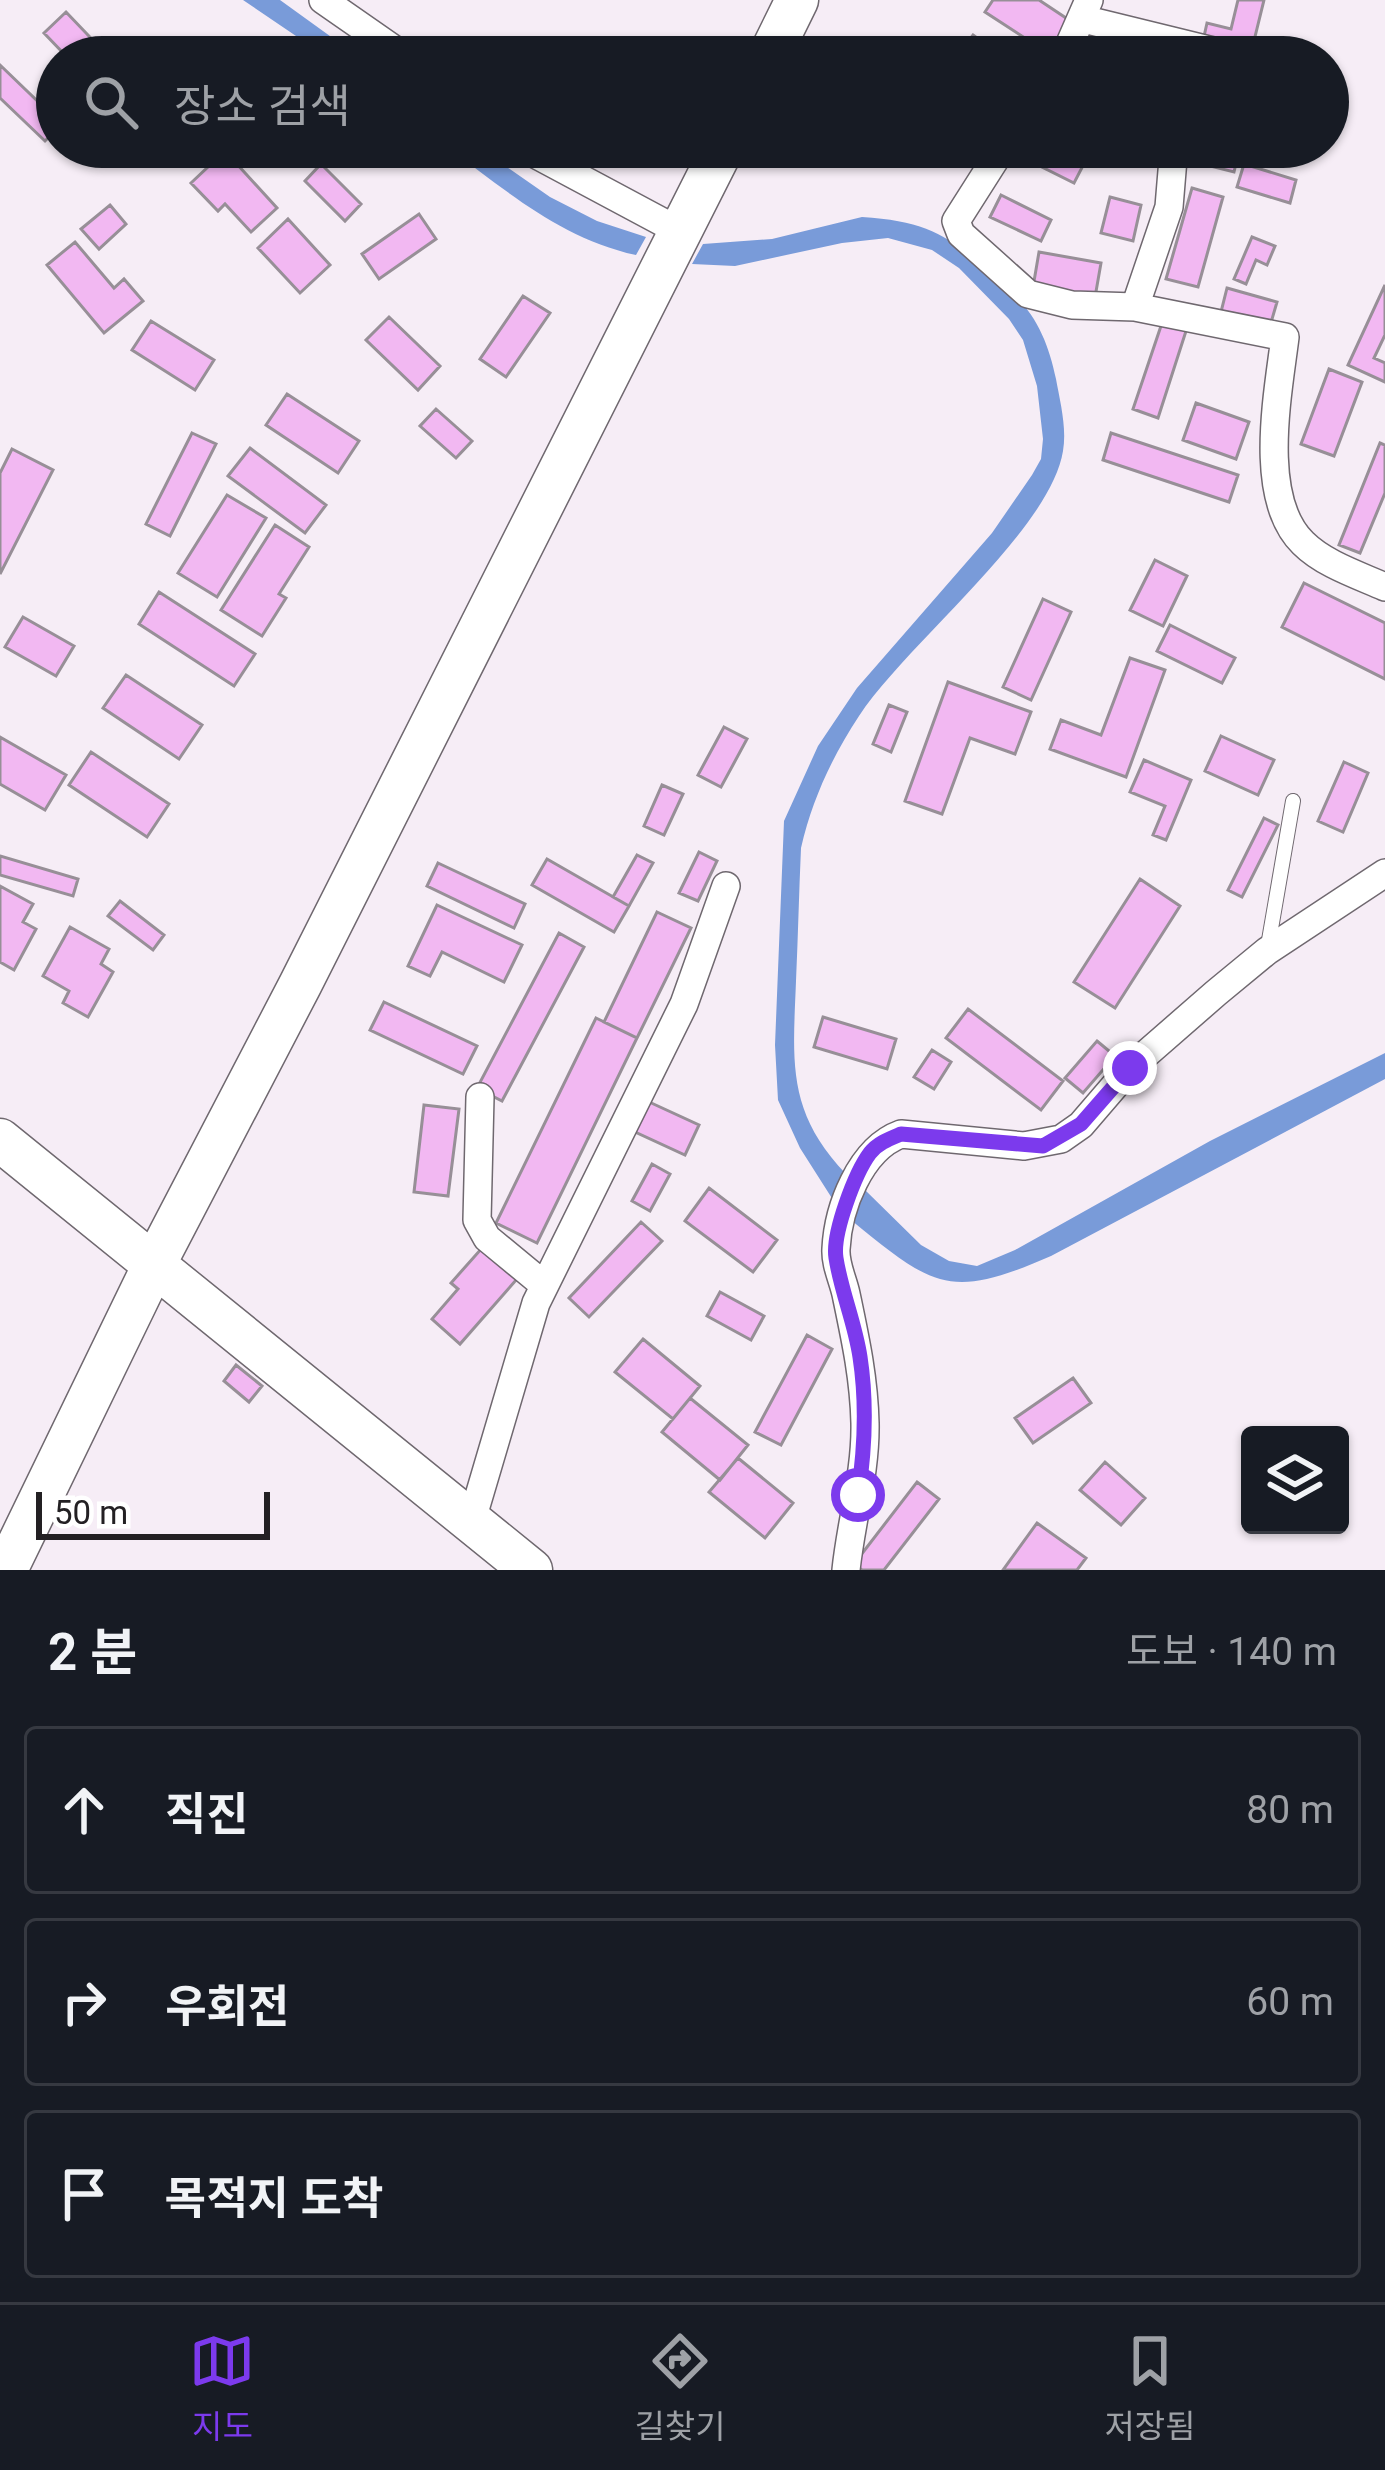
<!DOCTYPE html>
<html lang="ko">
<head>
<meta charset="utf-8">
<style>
  :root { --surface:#171b24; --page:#242831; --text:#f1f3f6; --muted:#9ea1a6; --line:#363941; --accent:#7c3aed }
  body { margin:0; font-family:Roboto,"Noto Sans KR",sans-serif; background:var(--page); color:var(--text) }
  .controls { position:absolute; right:36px; bottom:36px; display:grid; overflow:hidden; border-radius:12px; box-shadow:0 3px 9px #0004 }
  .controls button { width:108px; height:108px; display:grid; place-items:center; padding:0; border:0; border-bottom:3px solid var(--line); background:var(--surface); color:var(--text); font:60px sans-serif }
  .scale { position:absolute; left:36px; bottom:30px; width:234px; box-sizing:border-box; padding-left:12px; border:6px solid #232023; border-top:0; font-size:33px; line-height:42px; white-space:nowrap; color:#232023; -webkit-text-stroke:9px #fff; paint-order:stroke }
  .stop { position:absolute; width:36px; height:36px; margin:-27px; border:9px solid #7c3aed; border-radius:50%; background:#fff }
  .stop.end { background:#7c3aed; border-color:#fff; box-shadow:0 3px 12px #0008 }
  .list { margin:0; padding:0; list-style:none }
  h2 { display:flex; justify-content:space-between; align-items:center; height:156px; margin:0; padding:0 48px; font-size:51px }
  h2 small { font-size:39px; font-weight:400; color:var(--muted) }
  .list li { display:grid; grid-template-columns:78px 1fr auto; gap:36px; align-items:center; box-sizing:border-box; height:168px; margin:0 24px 24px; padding:0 24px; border:3px solid var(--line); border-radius:12px }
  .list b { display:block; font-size:45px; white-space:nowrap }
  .list em { font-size:39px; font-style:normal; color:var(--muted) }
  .icon { flex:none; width:66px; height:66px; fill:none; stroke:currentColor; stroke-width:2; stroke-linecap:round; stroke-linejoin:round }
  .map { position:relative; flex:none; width:1385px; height:1570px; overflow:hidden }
  .search { position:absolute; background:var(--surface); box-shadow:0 3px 9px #0004; left:36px; right:36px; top:36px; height:132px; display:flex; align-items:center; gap:30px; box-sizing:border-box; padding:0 42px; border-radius:66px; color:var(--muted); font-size:45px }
  .sheet { height:732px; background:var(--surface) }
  nav { display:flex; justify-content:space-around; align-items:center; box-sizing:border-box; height:168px; border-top:3px solid var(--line); background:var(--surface); font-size:33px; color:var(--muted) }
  nav a { display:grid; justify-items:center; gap:6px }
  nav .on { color:var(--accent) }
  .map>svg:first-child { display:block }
</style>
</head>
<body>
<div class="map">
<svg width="1385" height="1570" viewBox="0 0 1385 1570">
  <rect width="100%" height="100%" fill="#f6edf6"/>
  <path fill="#799bd9" d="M243 0H280L359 57H327Z
    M447 147H478L550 197 597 221 646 237 636 255C560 238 507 191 447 147Z
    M862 217C940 222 955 242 1011 292 1037 315 1049 345 1056 379 1060 401 1067 428 1063 451 1050 531 908 642 859 716 832 757 812 800 801 848 799 892 798 936 796 981 793 1061 786 1111 846 1174L835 1203 800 1148 778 1100 775 1045 784 821 818 746 857 688 992 533 1032 475 1041 459 1043 439 1037 386 1023 340 1009 319 959 268 932 250 888 238 842 243 735 266 692 264 703 244 772 239Z
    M1385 1053V1079L1051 1256C950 1300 934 1288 851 1220L864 1189 921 1245 949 1261 977 1266 1015 1250 1210 1141Z"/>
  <path fill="#f2b8f2" stroke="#978f97" stroke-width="3" d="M993 0H1039L1072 22 1051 55 985 12Z
    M1238 0H1264L1251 53 1203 41 1207 23 1231 29Z
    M66 12 108 56 106 57H67L44 33Z
    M973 35 1003 57H956Z
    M0 65 57 120V129L45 141 0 98Z
    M1030 147H1065L1087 158 1074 183 1024 158Z
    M1189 147H1240L1234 172 1186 160Z
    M225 151 277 208 251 232 225 204 218 211 191 183Z
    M321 164 361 204 345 221 305 181Z
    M1244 164 1296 180 1290 203 1237 187Z
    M1192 188 1223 197 1198 287 1166 279Z
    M1001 195 1051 220 1041 241 990 217Z
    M1110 197 1141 205 1133 241 1101 233Z
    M110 205 126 224 99 249 81 229Z
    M419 214 436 239 379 279 362 254Z
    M288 219 330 265 300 293 258 248Z
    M1252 237 1275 246 1267 265 1256 260 1246 284 1234 279Z
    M75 242 114 288 124 279 143 301 104 333 47 265Z
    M1039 252 1101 263 1094 303 1032 293Z
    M1385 285V335L1374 358 1385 363V382L1348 365Z
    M1227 288 1277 302 1270 326 1221 312Z
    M523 296 550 313 506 377 480 359Z
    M389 317 440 366 418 390 366 340Z
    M1163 320 1187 328 1158 418 1133 409Z
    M151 321 214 360 195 390 132 350Z
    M1329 369 1362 382 1334 456 1301 444Z
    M287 394 359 441 338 473 266 425Z
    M1196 403 1249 422 1236 459 1183 440Z
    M436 409 472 441 456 458 420 426Z
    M192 433 216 444 170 536 146 524Z
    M1111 433 1238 475 1229 502 1103 460Z
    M1380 443 1385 445V493L1360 553 1339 545Z
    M250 448 326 505 305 533 228 476Z
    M12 449 53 470 0 574V473Z
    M227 495 266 518 217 597 178 573Z
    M275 525 309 547 279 594 286 598 262 636 221 610Z
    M1155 560 1187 576 1163 626 1130 610Z
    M1304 583 1385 623V679L1282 627Z
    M159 592 255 654 234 686 139 624Z
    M1043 599 1071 612 1031 700 1003 687Z
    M23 617 74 646 56 676 5 647Z
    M1170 625 1235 658 1222 683 1157 651Z
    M1130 658 1165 670 1126 777 1050 749 1061 720 1101 735Z
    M126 675 202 725 179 759 103 708Z
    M948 682 1031 712 1015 754 970 738 942 814 905 801Z
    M889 705 907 712 891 752 873 744Z
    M724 727 747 739 721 787 698 775Z
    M1221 736 1274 760 1258 795 1205 771Z
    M0 737 66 775 45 810 0 784Z
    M91 752 169 804 147 837 69 785Z
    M1144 760 1191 780 1166 840 1153 835 1165 806 1130 792Z
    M1344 762 1368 773 1343 832 1318 821Z
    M662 785 683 794 664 835 644 826Z
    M1264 818 1278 825 1242 897 1228 890Z
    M699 852 717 861 698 901 679 893Z
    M637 855 653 863 629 906 613 897Z
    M0 856 78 879 73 896 0 875Z
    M547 859 629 906 614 932 532 885Z
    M438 863 525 904 514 928 427 886Z
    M1140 879 1180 906 1115 1008 1074 982Z
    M0 886 33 904 23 922 36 929 14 970 0 962Z
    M120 901 164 935 153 950 108 916Z
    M437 905 522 945 504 982 442 952 430 976 408 966Z
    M657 912 691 928 637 1038 604 1022Z
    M70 927 109 949 101 964 113 972 88 1017 63 1003 69 991 43 976Z
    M559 933 584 947 502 1101 477 1088Z
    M384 1002 477 1046 463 1074 370 1030Z
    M968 1009 1063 1081 1041 1110 946 1038Z
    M823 1017 896 1039 887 1069 814 1047Z
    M596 1018 637 1038 537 1243 496 1223Z
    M1097 1041 1115 1056 1083 1093 1065 1078Z
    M932 1050 951 1062 934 1089 914 1077Z
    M647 1101 699 1125 685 1155 633 1131Z
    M424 1105 459 1109 448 1196 414 1192Z
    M652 1164 670 1174 650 1211 632 1201Z
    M709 1188 777 1240 753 1272 685 1221Z
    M641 1222 662 1241 589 1317 569 1298Z
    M482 1248 517 1279 460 1344 432 1319 458 1289 451 1283Z
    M720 1292 764 1316 751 1340 707 1316Z
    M807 1335 832 1349 781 1445 755 1432Z
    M643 1339 700 1386 673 1419 615 1372Z
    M236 1365 262 1386 249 1402 224 1381Z
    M1073 1378 1091 1403 1033 1443 1015 1418Z
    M690 1398 748 1445 720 1480 662 1432Z
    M738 1458 793 1503 765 1538 709 1492Z
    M1105 1462 1145 1498 1121 1525 1080 1490Z
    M917 1482 939 1499 884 1570H862L854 1564Z
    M1037 1523 1086 1558 1077 1570H1003Z"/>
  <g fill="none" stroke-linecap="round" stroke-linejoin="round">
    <defs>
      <path id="lane" d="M1268 946 1293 801"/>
      <path id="street" d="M323 0 405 57
        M1083 19 1238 57
        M1064 57 1089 0
        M522 147 681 232
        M1003 147 956 221 961 234 1028 294 1072 305 1135 307 1285 337C1278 394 1257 498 1303 543 1324 564 1358 575 1385 587
        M1135 307 1169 207 1174 147
        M480 1097 477 1220 487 1238 544 1285
        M471 1523 536 1303 684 1004 726 886
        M846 1570C851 1521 866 1473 865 1423 864 1378 855 1337 846 1294 843 1280 835 1264 836 1249 838 1208 860 1149 901 1134L1024 1146 1061 1139 1081 1125 1130 1068 1216 993 1267 951 1385 873"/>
      <path id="primary" d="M769 57 797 0
        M0 1140 531 1570
        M6 1570 153 1267 300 985 723 147"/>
    </defs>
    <use href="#lane" stroke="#6f686f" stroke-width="16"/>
    <use href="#street" stroke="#6f686f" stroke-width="30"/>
    <use href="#primary" stroke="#6f686f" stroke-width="45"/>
    <use href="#lane" stroke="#fff" stroke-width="14"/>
    <use href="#street" stroke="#fff" stroke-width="27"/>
    <use href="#primary" stroke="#fff" stroke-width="42"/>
  </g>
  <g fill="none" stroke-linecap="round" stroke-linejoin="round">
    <path stroke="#7c3aed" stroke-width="15" d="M858 1495C865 1449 867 1403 860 1357 855 1323 841 1291 836 1258 832 1234 855 1173 870 1153 878 1143 889 1139 901 1134L1043 1146 1081 1124 1130 1068"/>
  </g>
</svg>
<div class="controls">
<button><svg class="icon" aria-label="layers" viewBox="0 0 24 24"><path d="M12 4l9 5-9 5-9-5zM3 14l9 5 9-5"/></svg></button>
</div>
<div class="scale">50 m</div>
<div class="stop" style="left:858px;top:1495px"></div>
<div class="stop end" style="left:1130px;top:1068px"></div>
<div class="search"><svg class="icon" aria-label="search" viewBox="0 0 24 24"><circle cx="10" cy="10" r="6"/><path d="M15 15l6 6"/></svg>장소 검색</div>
</div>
<section class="sheet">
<h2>2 분<small>도보 · 140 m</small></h2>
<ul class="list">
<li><svg class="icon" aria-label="ahead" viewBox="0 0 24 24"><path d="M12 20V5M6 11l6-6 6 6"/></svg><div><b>직진</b></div><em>80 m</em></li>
<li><svg class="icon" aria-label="right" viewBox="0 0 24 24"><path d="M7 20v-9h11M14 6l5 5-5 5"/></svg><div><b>우회전</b></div><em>60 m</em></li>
<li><svg class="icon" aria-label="arrive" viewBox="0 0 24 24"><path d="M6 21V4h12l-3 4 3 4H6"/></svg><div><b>목적지 도착</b></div></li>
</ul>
</section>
<nav>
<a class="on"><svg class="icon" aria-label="map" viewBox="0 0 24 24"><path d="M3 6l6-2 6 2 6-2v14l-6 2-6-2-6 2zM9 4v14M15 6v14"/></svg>지도</a>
<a><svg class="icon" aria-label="directions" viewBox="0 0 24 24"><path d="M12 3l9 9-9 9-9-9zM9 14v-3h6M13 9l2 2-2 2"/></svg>길찾기</a>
<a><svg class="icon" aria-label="saved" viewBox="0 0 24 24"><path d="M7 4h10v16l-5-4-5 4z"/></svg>저장됨</a>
</nav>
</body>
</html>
